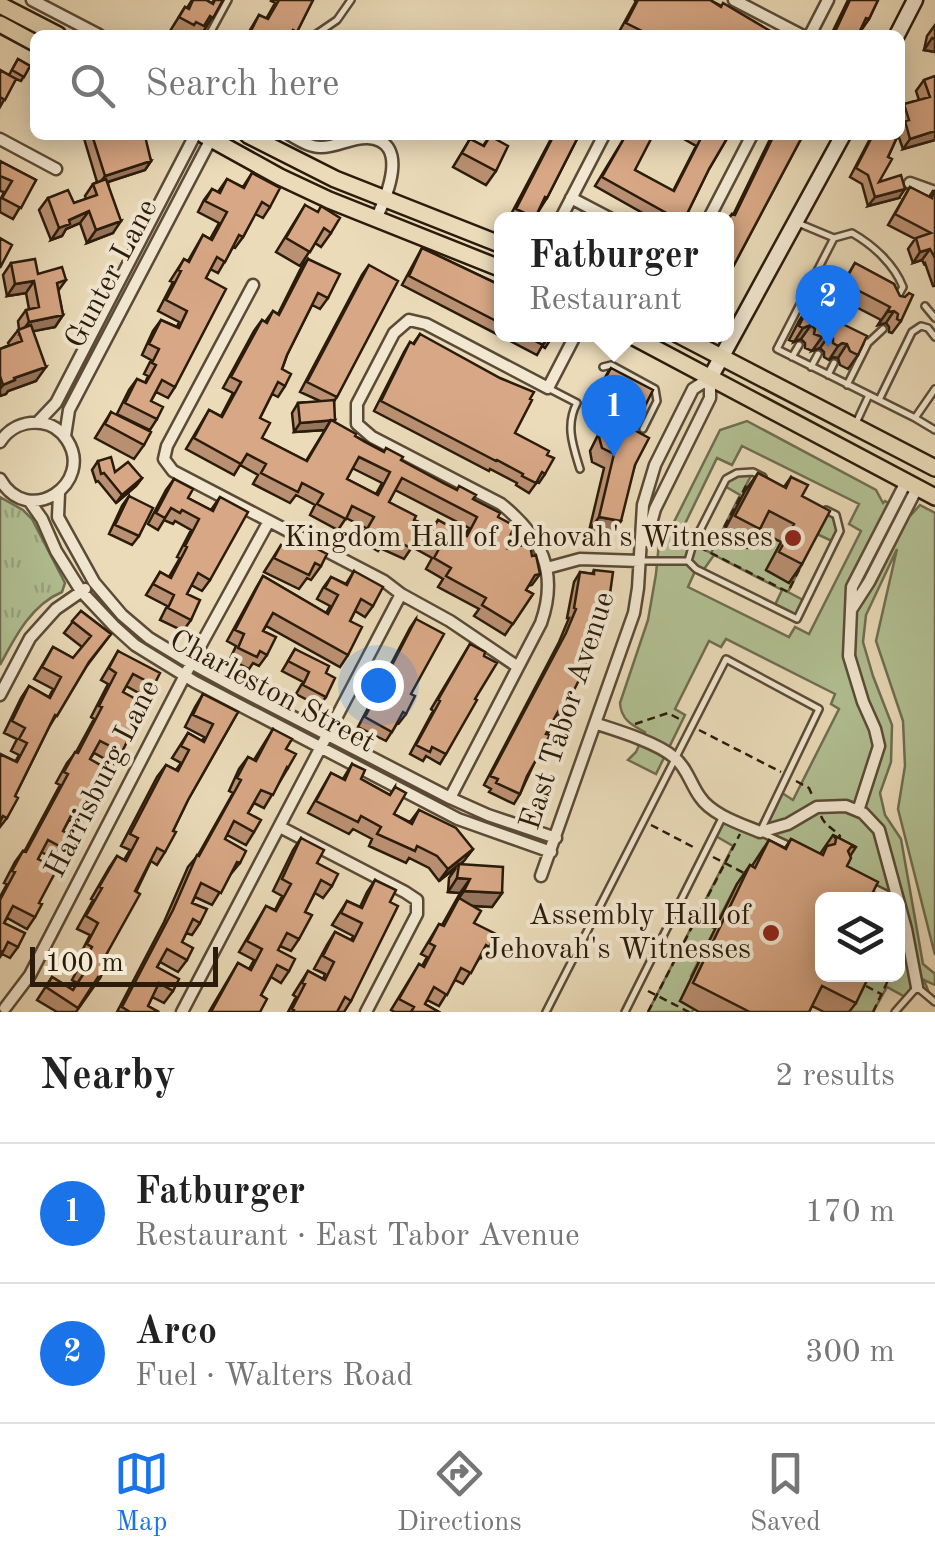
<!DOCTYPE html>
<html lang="en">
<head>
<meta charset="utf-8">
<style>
  :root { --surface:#fff; --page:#f6f6f6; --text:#222; --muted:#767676; --line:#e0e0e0; --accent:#1a73e8 }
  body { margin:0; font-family:"Old Standard TT",serif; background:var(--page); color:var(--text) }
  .controls { position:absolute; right:30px; bottom:30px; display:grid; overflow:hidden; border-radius:15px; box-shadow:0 5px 25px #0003 }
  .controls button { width:90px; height:90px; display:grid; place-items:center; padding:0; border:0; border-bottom:2px solid var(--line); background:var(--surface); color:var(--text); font:50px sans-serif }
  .scale { position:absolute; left:30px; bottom:25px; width:188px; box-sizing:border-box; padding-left:10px; border:5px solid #2a1b0b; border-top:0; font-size:28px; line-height:35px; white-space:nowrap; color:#2a1b0b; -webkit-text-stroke:8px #f2e8d2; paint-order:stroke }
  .you { position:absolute; left:378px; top:685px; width:35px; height:35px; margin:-25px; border:8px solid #fff; border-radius:50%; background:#1a73e8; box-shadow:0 0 0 15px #1a73e833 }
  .badge { display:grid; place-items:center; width:65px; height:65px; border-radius:50%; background:var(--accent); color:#fff; font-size:32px; font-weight:700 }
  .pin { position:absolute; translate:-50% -82px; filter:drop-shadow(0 2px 5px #0008) }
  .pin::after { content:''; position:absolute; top:52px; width:35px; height:30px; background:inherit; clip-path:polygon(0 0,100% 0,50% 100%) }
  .popup { position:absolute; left:494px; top:212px; width:240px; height:130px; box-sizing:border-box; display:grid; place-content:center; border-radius:15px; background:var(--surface); filter:drop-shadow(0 2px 8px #0005); font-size:32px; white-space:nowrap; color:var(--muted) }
  .popup b { font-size:38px; color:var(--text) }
  .popup::after { content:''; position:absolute; left:50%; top:100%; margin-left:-20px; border:20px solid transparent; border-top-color:var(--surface) }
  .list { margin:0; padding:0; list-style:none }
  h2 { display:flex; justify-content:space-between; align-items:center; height:130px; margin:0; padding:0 40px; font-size:42px }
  h2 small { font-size:32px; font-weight:400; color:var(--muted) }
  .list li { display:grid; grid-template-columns:65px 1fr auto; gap:30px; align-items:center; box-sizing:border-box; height:140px; padding:0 40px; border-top:2px solid var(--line) }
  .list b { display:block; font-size:38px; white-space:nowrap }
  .list p { margin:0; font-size:32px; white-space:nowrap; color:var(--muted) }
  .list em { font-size:32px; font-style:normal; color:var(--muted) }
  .icon { flex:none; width:55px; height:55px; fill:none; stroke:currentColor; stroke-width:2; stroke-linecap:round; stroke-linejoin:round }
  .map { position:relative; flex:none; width:935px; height:1012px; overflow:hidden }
  .search { position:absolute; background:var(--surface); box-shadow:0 5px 25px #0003; left:30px; right:30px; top:30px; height:110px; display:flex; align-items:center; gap:25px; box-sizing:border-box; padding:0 35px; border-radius:15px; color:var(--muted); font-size:38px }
  .sheet { height:410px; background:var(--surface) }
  nav { display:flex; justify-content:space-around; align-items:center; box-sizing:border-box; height:140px; border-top:2px solid var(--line); background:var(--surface); font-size:28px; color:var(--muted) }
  nav a { display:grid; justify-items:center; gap:5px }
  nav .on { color:var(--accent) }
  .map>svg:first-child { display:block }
</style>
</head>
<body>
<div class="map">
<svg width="935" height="1012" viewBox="0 0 935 1012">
  <defs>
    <pattern id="park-tufts" width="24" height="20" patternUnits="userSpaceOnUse" patternTransform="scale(2.5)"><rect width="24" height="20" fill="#b2c194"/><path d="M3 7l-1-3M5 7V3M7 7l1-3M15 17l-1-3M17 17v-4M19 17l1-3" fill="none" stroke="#99a57e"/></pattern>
  </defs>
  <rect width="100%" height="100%" fill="#ebdbb9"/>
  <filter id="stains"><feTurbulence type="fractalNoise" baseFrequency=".002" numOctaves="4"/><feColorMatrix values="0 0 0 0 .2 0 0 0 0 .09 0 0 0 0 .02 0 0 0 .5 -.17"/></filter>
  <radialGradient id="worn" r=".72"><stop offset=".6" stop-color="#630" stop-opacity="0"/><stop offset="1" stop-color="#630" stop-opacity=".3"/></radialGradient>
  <path fill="#b2c194" stroke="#6e6e50" stroke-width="2.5" fill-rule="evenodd" d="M747 421 876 490 883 503 885 501 911 515 920 505 935 513V955L898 809 905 766 903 721 876 641 897 549 866 615 863 642 873 676 892 725 891 762 880 793 885 815 901 839 923 964 935 974V985L924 980 931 998 917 987 907 998 887 987 873 1012H848L867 975 898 974V899H865L817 859 786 844 773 867 742 886 737 884 716 924 722 927 712 935 691 976 697 979 680 1001 694 1008 692 1012H648L733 846 714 835 724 815 760 831 779 791 793 800 839 709 831 704 835 694 726 639 721 647 709 641 675 709 685 715 656 774 628 760 636 752 645 732C631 725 621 719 620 703L648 620 656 574 660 532 672 531 673 524 720 430ZM742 446 859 504 849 524 861 531 809 634 795 627 789 637 688 587 696 569 702 572 714 555 782 590 774 607 797 619 805 601 788 592 817 534 834 542 840 531 836 515 829 511 789 582 767 571 781 542 757 529 744 489 753 472C741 473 729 473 723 485L740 495 711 553 679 536 717 458 732 465Z"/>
  <path fill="url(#park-tufts)" stroke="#6e6e50" stroke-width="2.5" d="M0 497 23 510 32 519 65 583 62 592C31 605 15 637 0 665Z"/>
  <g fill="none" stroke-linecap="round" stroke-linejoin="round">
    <defs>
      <path id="service" d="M209 35 228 0
        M315 35 337 20 351 0
        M798 223 834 238 852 233C873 245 894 264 903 287L898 296
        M834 238 777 349 869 395 856 423
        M925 306 935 318
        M868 343 883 329
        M792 357 799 345
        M603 367 611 365 655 389 657 401 643 429
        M811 367 818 354
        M828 375 834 363
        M847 385 868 343 859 338
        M548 388 577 403C565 425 573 446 580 469
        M935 389 915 418 935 430
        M869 395 915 418
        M879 400 912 332 921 326 928 328 935 337
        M643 561H688L696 569 797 619 840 531 836 515 826 510
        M688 561 693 544 726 479 737 473 753 472 763 477
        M870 886 896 899
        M546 1012 726 659 819 709 760 832 792 847
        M625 1012 722 818
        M895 1012 917 987 935 1002"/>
      <path id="minor" d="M32 0 99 35
        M734 0 801 35
        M810 35 828 0
        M290 135C299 140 309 147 320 147 336 148 351 137 368 138 411 141 386 198 376 219
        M0 139 56 169
        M910 183 935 192
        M571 198 613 220
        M560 220 604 135
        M708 220 752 135
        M38 422 56 403 195 135
        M65 436 69 410 211 139
        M0 442C9 428 24 421 41 423 52 424 61 431 67 440 95 483 28 529 0 479
        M59 493 58 517 94 582 122 615 149 638 182 658 237 688 450 798 488 815 556 838
        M30 502 42 519 56 551 81 591 114 626 135 645 195 682 458 819 551 852
        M646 541 655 509 710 398V378
        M547 568 580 559 640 561
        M401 594 450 621 518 667
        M851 610 869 582 917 488
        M0 695 30 638 56 609 85 589
        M597 724C619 731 658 743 675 758 687 768 691 785 700 797 712 815 741 824 760 832L788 824 817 807 846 806 863 813 879 830 906 929 917 987
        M450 798 541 623C559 572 541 536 501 504L372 437 357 424V404L394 333 409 320 426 324 548 388 576 334
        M858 811 879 746 875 729 863 702 849 656 852 587 906 482
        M280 827 405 892 417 900V914L366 1012
        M541 876 634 613 638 588 643 505 655 465 693 389 710 378
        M5 1008 30 975 197 652 269 521
        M182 1012 401 594 384 581 173 471 164 459 167 446 253 285"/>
      <path id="secondary" d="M897 35 915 0
        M710 378 843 135"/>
      <path id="primary" d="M0 5 58 35
        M0 24 35 43
        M204 135 280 177 329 200 502 269
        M248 135 335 179 502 245
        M628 334 935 497
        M677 334 935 468"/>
    </defs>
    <use href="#service" stroke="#5a4b36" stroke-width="10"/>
    <use href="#minor" stroke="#5a4b36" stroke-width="15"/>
    <use href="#secondary" stroke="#2a1b0b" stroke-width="19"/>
    <use href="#primary" stroke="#2a1b0b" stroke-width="20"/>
    <path stroke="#2a1b0b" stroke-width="2.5" stroke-dasharray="8 5" stroke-linecap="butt" d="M699 547 788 592 802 564
      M712 550 748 482
      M635 724 668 713 683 721
      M699 730 781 772
      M796 781 809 788 812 795
      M821 816C825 826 833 828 840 836L839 839
      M651 825 697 849
      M713 857 746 874
      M696 919 714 928
      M866 986 881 994
      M648 991 689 1012
      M648 1012 740 834
      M873 1012 891 974"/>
    <use href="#service" stroke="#f2e8d2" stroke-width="5"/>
    <use href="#minor" stroke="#f2e8d2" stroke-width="10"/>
    <use href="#secondary" stroke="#f2e8d2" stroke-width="14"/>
    <use href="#primary" stroke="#ebdbb9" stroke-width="15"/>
  </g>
  <path fill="#ba9072" stroke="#2a1b0b" stroke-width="2.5" fill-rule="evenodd" d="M192 0H206L212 3 214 0H223L203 32 201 31 198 35H177L170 31 185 7 187 8Z
    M272 0H313L295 35H247L259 15 266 19 275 3 271 1Z
    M634 0H710L777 35H625L619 32 636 1Z
    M848 0H878L869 19 858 35 832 33Z
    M935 25V52L924 50 927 36Z
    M18 59 30 66 21 81 16 79 0 107V70L9 75Z
    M935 76V140L903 149 898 135H900V110L904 104 919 100 916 91 924 80Z
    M83 135H142L151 161 145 170 108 182 113 233 87 243 80 223 66 229 62 236 51 240 39 210 48 198 74 203 86 199 85 196 93 184 97 182Z
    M553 135H579L547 198 533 220H512L509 218Z
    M626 135 635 170 673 191 696 146 677 135H729L709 169 684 220H655L595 186Z
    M772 135H803L726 280V221L732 214 733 215Z
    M872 135H898L888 157 879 182 899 198 868 206 862 184 850 177Z
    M490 136 496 171 486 185 453 167 470 139 483 146Z
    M0 161 36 180 13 219 0 212V200L4 192 0 191Z
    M252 173 270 207 263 218 255 214 243 237 235 248 233 247 218 273 210 269 206 278 175 387 168 398 156 392 151 401 157 419 150 430 117 414 129 390 137 379 145 383 148 376 144 374 151 360 142 355 153 331 161 320 177 327 179 322 158 311 173 282 170 281 184 259 188 261 203 235 210 239 219 223 198 212 204 200 212 189 218 192 227 179 243 187Z
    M910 187 929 197 933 191H935V286H933L925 263 924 264 922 260 913 263 908 249 915 239 888 225Z
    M305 205 331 233 321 247 315 243 300 266 276 252Z
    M422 248 502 286V334H554L545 348 542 346 537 355 402 285Z
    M308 259 328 298 320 309 312 305 287 355 282 369 285 386 278 397 272 394 260 418 262 438 306 461 325 430 294 432 292 413 298 403 320 401 300 392 362 275 369 265 354 363 334 402V422L355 436 473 499 498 517 510 536 508 548 532 556 540 574 532 585 528 586 526 590 533 594 505 635 474 616 479 609 438 587 443 579 426 569 432 558 412 547 404 559 380 548 378 551 359 540 366 528 346 518 338 530 310 515 315 505 296 495 290 503 253 484 258 475 240 465 234 475 186 449 209 410 221 416 233 393 223 388 254 331 262 320 265 322 273 311 278 314 300 270ZM352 468 382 483 376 494 347 479ZM395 490 469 528 465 535 438 520 432 528 414 520 389 502Z
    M11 263 38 274 66 280 58 291 63 315 55 327 33 331 36 381 8 391 6 394 0 396V349L9 345 8 343 19 329 18 321 26 310 29 309 26 293 7 296 3 275Z
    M855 263 894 284 901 321 892 333 889 332V327L886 323 878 325 881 320 835 296Z
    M808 307 858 355 848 369 840 365 838 358 833 357 829 360 824 357V352L820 348 812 351 805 348V343L801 339 794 342 789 340 799 321Z
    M420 334 515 433 547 455 545 474 539 483 537 482 529 493 516 485 517 483 490 469 489 471 374 411 404 352 410 342 413 344Z
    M608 372 643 410 640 415 597 392Z
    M111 412 144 445 134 459 95 438Z
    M610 417 635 465 611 535 589 531 604 468 592 462 590 451 600 431Z
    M98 461 115 472 142 478 136 486 116 503 98 481 96 482 92 470Z
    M758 473 784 487 791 477 802 496V564L789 583 766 570 781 542 759 531 747 548 722 535 745 491Z
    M174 479 188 498 211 510 220 497 210 580 202 591 191 585 187 594 191 620 183 631 160 620 167 606 146 595 160 572 169 577 180 558 177 557 191 530 175 521 173 524 164 520 158 530 148 524 166 490Z
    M129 496 139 536 132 545 109 534 122 506Z
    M292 536 321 566 311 580 307 578 299 589 264 572 281 545 285 547Z
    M594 570 563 710 556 719 555 718 520 794 514 804 489 792 491 789 484 785 559 642 569 618H567L574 582 580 572 592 574Z
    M354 571 373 606 365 617 355 611 350 621 348 655 340 667 266 626 263 631 267 655 259 666 253 663 249 669 230 659 236 646 227 641 256 588 263 576 326 613 330 606 317 599 323 588 331 577 346 584Z
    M81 611 111 634 86 667 49 727 15 796 7 818 0 827V754L15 762 19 755 11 751 17 739 4 733 21 698 29 686 49 697 53 689 34 679 53 647 73 658 82 647 64 633Z
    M416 619 411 694 406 714 399 723 398 722 386 741 358 727 410 628Z
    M470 644 484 656 475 699 446 754 440 764 426 756 423 761 410 754 433 711 431 709Z
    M295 649 326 673V697L319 706 296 694 303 682 282 671Z
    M118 651 154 685 146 697 126 686 123 692 122 752 114 764 94 753 90 759 87 814 79 826 69 820 63 831V848L55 859 41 852 38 859 39 903 35 917 27 929 7 918 4 923 18 947 10 958 2 954 0 957V897L7 884 4 883 15 862 23 851 24 852 60 785 56 783 67 763 76 752 94 719 91 717 108 684 101 680Z
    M203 694 238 712 188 800 173 831 165 852 157 865 151 861 106 955 100 978 76 1012H57L37 1000 52 977 73 990 77 983 72 980 83 959 79 957 90 935 77 929 93 900 91 899 109 868 117 856 124 860 130 850 121 846 157 777 166 765 176 770 181 763 172 758 188 733 202 741 204 737 185 727 195 707Z
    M273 729 286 749 288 768 264 808 254 803 248 813 254 832 246 845 227 835 225 839 240 863 230 875 212 905 195 897 192 903 200 923 192 935 186 933 182 942 187 960 178 972 160 962 157 967 173 991 164 1003 152 997 148 1006 159 1012H117L164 922 188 867 198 855 233 793 229 791 239 769 248 757 254 760Z
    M352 764 361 779 390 795 395 787 394 814 410 822 419 810 473 849 461 864 502 893 492 907 473 906 474 923 489 947 481 958 480 957 463 984 455 980 439 1006 427 1000 425 1004 439 1012H395L391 1010 419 964 422 966 427 957 421 954 439 924 442 925 460 893 448 892 449 878 456 868 439 881 429 868 409 858 406 863 369 846 372 839 353 829 349 834 308 813 331 773 343 779Z
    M833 835 856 847 822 900 856 1003 849 1012H824L812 1006 809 1012H699L680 1001 737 884 750 865 752 866 769 840 785 848 791 839 820 854Z
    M301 838 332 886 323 898 315 893 305 912 299 939 291 951 280 946 278 950 289 971 281 983 271 977 261 995 260 1012H209L238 963 249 969 254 960 239 952 266 906 275 910 282 896 273 891 293 850Z
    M375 880 390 902 351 1001 344 1012H288L296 997 293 995 308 971 323 979 325 974 314 969 327 945 335 932 351 940 353 936 332 925 347 901 360 907 367 892Z"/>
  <path fill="#97755d" stroke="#2a1b0b" stroke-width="2.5" d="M932 38 935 39V52L924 50Z
    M935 131V140L903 149 910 139Z
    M151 161 145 170 98 185 105 176Z
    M905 189 899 198 868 206 875 197Z
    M89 211 80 223 66 229 62 236 51 240 59 228 69 220Z
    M121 221 113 233 87 243 96 230Z
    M930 249 922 260 913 263 920 252Z
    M34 281 26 293 7 296 15 284Z
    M894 311 886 323 878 325 887 312Z
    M63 315 55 327 20 334 29 322Z
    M811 325 801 339 794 342 803 328Z
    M830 334 820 348 812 351 822 337Z
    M842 343 847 344 838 358 833 357 829 360 838 346Z
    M46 367 36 381 8 391 6 394 0 396V389L3 385 14 378Z
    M331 420 325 430 294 432 300 423 335 420 329 429Z
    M142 478 136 486 116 503 122 495Z
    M599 517 621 521 611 535 589 531Z
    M473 849 464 861 458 866 459 864 439 881 448 869Z
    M457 878 470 879 460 893 448 892Z
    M464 891 502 893 492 907 456 905 459 898 454 905Z"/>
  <path fill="#d8a785" stroke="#2a1b0b" stroke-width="2.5" fill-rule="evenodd" d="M193 0H206L213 4 215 0H223L213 18 210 16 204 26 196 22 194 25 179 17 185 7 189 9Z
    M279 0H313L297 32 293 30 291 35H249L259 15 268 19Z
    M638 0H710L721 7 723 3 777 35H650L626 23Z
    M850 0H878L869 19 866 18 858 35H830L831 33 834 34Z
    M18 59 30 66 24 77 12 70Z
    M0 70 16 79 5 100 0 97Z
    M935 76V131L910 139 905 121 909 120 904 104 930 97 924 80Z
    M92 135 145 136 151 161 105 176Z
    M554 135H579L547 198 545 197 535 218 516 209Z
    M626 135H653L635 170 674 191 702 136 700 135H729L709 169 684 220H679L602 177Z
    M774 135H803L726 280V223L732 214 735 215Z
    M873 135H898L888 157 892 159 879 182 901 175 905 189 875 197 868 175 856 168Z
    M490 136 508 146 496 171 462 153 470 139 484 146Z
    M0 161 36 180 21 208 2 198 12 181 0 176Z
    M252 173 280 188 270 207 262 202 243 237 239 235 225 262 217 257 206 278 226 289 175 387 162 380 151 401 163 407 157 419 125 403 137 379 146 383 156 365 152 363 159 349 149 344 161 320 179 328 187 311 166 300 181 271 178 270 184 259 189 262 203 235 212 240 227 212 205 201 212 189 220 193 227 179 244 188Z
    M106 179 121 221 96 230 89 211 69 220 70 224 59 228 48 198 68 190 74 203 97 195 93 184Z
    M910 187 932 198 933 191H935V258L930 249 920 252 916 238 931 233 895 214Z
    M305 205 318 212 321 206 340 218 331 233 324 228 310 252 286 238Z
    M0 238 12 245 0 268Z
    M422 248 502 286V324L409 276Z
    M35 259 38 274 62 267 66 280 57 283 63 315 29 322 26 310 39 307 34 281 15 284 11 263Z
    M308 259 340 274 328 298 318 293 287 355 282 369 291 374 285 386 278 382 260 418 270 423 262 438 307 461 331 420 356 434 355 436 365 442 384 452 386 448 403 457 401 460 443 483 457 490 459 486 476 495 473 499 500 513 498 517 515 526 510 536 514 537 508 548 530 544 532 556 536 555 540 574 535 575 526 590 533 594 513 624 482 605 486 598 446 576 451 568 434 558 440 547 418 535 411 548 387 537 386 540 367 529 374 517 352 506 346 519 317 504 323 494 302 483 298 492 261 473 266 464 247 454 241 464 194 438 209 410 222 417 241 382 231 377 238 364 262 320 267 323 273 311 279 315ZM359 457 390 472 378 495 347 479ZM402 478 477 517 467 536 438 520 433 529 414 520 416 516 389 502Z
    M855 263 894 284 900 296 905 297 909 293 913 295 901 321 897 319 898 314 894 311 887 312 890 307 844 283Z
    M369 265 398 281 337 397 307 382Z
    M808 307 867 336 858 355 850 351 847 344 842 343 838 346 833 343V338L830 334 822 337 814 334 815 329 811 325 803 328 799 326Z
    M31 325 46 367 14 378 15 380 3 385 0 376V349L22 341 18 330Z
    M420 334 500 378 534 392 530 399 532 400 515 433 549 451 547 455 554 458 545 474 542 472 536 483 522 476 523 474 497 460 496 461 381 401 410 342 414 344Z
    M522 334H554L552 338 548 337 543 345Z
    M611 368 653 390 643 410 600 388Z
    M334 400 335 420 300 423 298 403Z
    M111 412 151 432 144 445 105 424Z
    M610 417 649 438 635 465 621 521 599 517 614 454 602 448 599 437Z
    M111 457 115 472 128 462 142 478 122 495 104 473 101 474 98 461Z
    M758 473 786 488 791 477 808 485 802 496 830 511 802 564 779 552 794 524 769 511 760 529 735 516Z
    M174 479 193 489 188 498 213 511 220 497 248 512 210 580 198 573 187 594 200 600 191 620 168 608 174 595 153 584 160 572 171 578 187 547 185 546 199 519 182 510 180 513 171 508 165 518 156 513Z
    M129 496 153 508 139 536 115 525Z
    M292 536 327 554 321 566 315 563 309 575 274 558 281 545 286 547Z
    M594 570 613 572 609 601 612 602 601 636 574 690 563 710 560 708 546 734 550 735 527 776 520 794 496 783 498 779 490 776 566 633 576 609 574 608 580 572 594 574Z
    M354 571 383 587 373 606 361 599 350 621 362 627 348 655 273 613 263 631 276 637 267 655 260 651 257 657 238 648 244 634 235 630 263 576 328 614 338 595 325 588 331 577 347 585Z
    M81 611 111 634 89 662 57 716 55 715 15 796 18 798 7 818 3 816 0 822V754L17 762 27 743 19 739 25 728 12 721 29 686 50 698 61 677 42 667 53 647 73 658 91 636 72 621Z
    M416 619 444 634 411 694 415 696 406 714 403 712 392 732 365 717Z
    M470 644 485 652 484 656 497 663 475 699 477 700 446 754 432 747 430 752 416 745 440 701 438 700Z
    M295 649 329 666 326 673 335 678 326 697 303 685 309 672 288 661Z
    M118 651 160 673 154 685 133 674 123 692 145 704 122 752 100 741 90 759 109 770 87 814 75 808 63 831 70 835 63 848 48 840 38 859 57 869 39 903 42 904 35 917 13 906 4 923 25 933 18 947 8 942 3 952 0 951V900L15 872 12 871 23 851 26 852 68 774 64 772 75 752 78 753 102 707 99 706 116 673 109 668Z
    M203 694 238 712 188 800 173 831 176 832 165 852 157 848 135 891 140 894 106 955 110 957 100 978 98 977 78 1008 46 987 52 977 73 990 86 970 81 968 92 947 87 944 98 923 86 916 102 888 99 887 117 856 126 861 138 838 130 834 166 765 178 771 189 750 181 746 188 733 204 742 213 724 193 715Z
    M273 729 292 739 286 749 296 754 288 768 287 767 273 795 261 790 248 813 261 820 254 832 234 821 225 839 246 851 240 863 237 862 221 893 201 883 192 903 207 909 200 923 193 919 182 942 193 948 187 960 167 949 157 967 179 979 173 991 159 983 148 1006 159 1012H130L122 1007 173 910 197 855 199 856 241 780 237 778 248 757 256 761Z
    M352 764 365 770 361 779 390 795 395 787 406 793 394 814 412 824 419 810 456 828 473 849 448 869 437 856 417 846 415 851 377 834 381 827 361 816 358 822 316 801 331 773 345 780Z
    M833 835 856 847H851L848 851 851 858 847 866 878 882 872 894 883 900H822V974H870L856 1003 822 986 809 1012H750L693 983 750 865 755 868 769 840 786 849 791 839 823 855 827 846 835 844 836 839Z
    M301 838 324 850 317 863 338 874 332 886 321 880 305 912 312 915 299 939 287 933 278 950 295 959 289 971 277 965 261 995 267 999 260 1012H211L238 963 251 970 262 949 247 941 266 906 276 911 291 884 282 879Z
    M459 864 503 867 502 893 464 891 470 879 457 878Z
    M375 880 396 890 390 902 398 906 351 1001 345 997 337 1012H293L294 1010 292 1009 305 984 302 983 308 971 325 980 334 962 323 956 335 932 353 941 362 923 341 913 347 901 362 908Z
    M459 898 481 911 474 923 496 934 489 947 486 945 471 973 461 968 447 995 434 987 425 1004 439 1012H411L414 1007 399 999 419 964 424 967 435 946 429 943 439 924 444 926Z"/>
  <g fill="#8f2418" stroke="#f2e8d2" stroke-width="4">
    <circle cx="793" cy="538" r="10"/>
    <circle cx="771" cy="933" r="10"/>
  </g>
  <g text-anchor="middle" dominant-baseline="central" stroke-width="8" stroke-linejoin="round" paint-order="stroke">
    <g font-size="30" fill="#2a1b0b" stroke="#f2e8d2">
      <text transform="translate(112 274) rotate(-62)">Gunter Lane</text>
      <text transform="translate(272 692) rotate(28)">Charleston Street</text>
      <text transform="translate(568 711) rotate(-72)">East Tabor Avenue</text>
      <text transform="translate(103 779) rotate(-63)">Harrisburg Lane</text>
    </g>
    <g font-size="30" fill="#2a1b0b" stroke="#f2e8d2" text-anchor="end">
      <text x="773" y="538">Kingdom Hall of Jehovah's Witnesses</text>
      <text x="751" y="916">Assembly Hall of<tspan x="751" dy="34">Jehovah's Witnesses</tspan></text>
    </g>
  </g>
  <rect width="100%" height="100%" filter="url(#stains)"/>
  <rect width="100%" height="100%" fill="url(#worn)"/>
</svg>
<div class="controls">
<button><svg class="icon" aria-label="layers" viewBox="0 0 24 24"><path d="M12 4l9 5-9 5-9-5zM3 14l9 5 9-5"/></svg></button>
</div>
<div class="scale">100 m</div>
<div class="you"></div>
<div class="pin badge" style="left:614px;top:457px">1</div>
<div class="popup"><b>Fatburger</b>Restaurant</div>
<div class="pin badge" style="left:828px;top:347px">2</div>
<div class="search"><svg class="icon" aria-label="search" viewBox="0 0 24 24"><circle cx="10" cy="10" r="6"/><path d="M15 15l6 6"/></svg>Search here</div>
</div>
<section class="sheet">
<h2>Nearby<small>2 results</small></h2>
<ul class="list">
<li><span class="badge">1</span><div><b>Fatburger</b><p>Restaurant · East Tabor Avenue</p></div><em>170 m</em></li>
<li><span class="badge">2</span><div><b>Arco</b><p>Fuel · Walters Road</p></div><em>300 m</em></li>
</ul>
</section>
<nav>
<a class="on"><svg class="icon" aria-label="map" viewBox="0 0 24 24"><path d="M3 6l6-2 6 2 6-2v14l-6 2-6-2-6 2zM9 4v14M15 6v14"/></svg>Map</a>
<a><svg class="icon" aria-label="directions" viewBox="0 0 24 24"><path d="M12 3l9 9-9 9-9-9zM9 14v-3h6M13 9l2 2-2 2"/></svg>Directions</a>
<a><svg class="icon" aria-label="saved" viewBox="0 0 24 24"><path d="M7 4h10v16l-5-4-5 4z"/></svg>Saved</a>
</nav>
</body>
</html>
